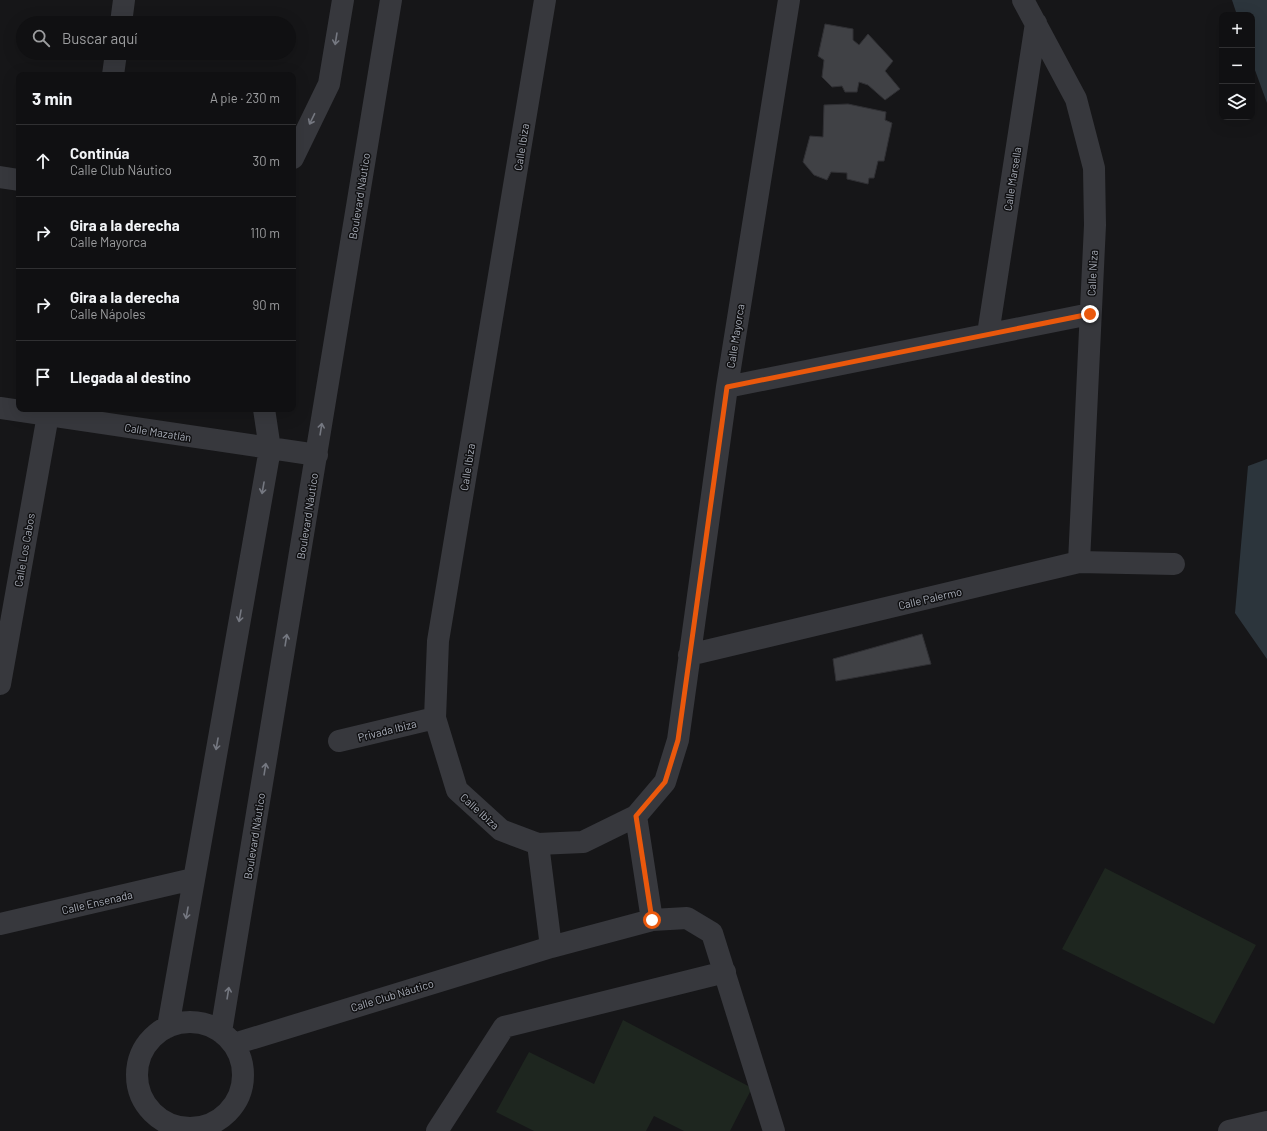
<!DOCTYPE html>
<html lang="es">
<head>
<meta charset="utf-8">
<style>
  :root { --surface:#101012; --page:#1e1e20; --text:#f1f3f6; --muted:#9c9d9f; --line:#303032 }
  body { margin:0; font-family:Barlow,sans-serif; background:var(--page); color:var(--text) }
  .controls { position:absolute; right:12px; top:12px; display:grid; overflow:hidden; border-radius:8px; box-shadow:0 4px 16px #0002 }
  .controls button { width:36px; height:36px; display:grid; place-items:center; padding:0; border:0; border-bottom:1px solid var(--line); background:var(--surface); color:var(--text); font:20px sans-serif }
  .stop { position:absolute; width:12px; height:12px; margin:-9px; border:3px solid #ea580c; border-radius:50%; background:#fff }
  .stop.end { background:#ea580c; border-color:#fff; box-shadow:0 1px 4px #0008 }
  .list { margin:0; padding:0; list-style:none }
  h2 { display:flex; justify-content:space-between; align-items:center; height:52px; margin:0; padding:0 16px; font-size:17px }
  h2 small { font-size:13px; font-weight:400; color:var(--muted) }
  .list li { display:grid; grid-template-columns:26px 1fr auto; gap:12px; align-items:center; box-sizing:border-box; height:72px; padding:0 16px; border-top:1px solid var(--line) }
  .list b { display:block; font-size:15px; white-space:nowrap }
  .list p { margin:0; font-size:13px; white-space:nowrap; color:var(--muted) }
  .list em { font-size:13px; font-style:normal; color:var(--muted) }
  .icon { flex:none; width:22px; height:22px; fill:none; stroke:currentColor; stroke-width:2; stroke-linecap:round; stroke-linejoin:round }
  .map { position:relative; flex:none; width:1267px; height:1131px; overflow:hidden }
  .search { position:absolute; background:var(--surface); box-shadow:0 4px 16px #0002; left:16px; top:16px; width:280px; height:44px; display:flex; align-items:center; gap:10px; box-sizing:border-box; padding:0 14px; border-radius:22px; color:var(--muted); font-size:15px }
  .panel { position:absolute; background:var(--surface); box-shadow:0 4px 16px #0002; left:16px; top:72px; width:280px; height:340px; border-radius:8px }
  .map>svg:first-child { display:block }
</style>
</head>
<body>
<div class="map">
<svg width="1267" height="1131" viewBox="0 0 1267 1131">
  <rect width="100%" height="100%" fill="#161618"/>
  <path fill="#1e261f" d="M1105 868 1256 945 1214 1024 1062 949Z
    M623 1020 752 1088 730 1131H684L654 1116 646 1131H534L496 1112 529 1052 594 1084Z"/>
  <path fill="#2c353c" d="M1232 0H1267V103L1252 62V15H1237Z
    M1267 459V659L1235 613 1248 466Z"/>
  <path fill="#404145" stroke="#303034" d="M825 24 853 29V40L859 45 868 34 893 61 885 71 900 89 885 100 868 85 859 82 857 92H845L842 86 832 87 822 77 824 60 818 56Z
    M848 104 886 112 885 120 892 123 884 161H878L874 178H869L868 184 847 179V173L831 172 827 180 814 175 803 162 810 136 823 137 824 105Z
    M922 634 931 664 836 681 833 659Z"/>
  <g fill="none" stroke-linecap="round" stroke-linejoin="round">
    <path stroke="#37383d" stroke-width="22" d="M545 0 438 641 435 718 457 790 501 830 538 844 583 842 636 816 665 782 678 740 727 387 789 0
      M1023 0 1076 99 1094 168 1095 225 1079 562
      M121 23 124 0
      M113 75 116 53
      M293 158 329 84 343 0
      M0 177 19 180
      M988 334 1036 23
      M727 387 1090 314
      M0 408 317 455
      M689 655 1079 562 1174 564
      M0 684 48 415
      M339 741 435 718
      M636 816 652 920
      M538 844 551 947
      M0 924 193 879
      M137 1075a53 53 0 1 1 106 0a53 53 0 1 1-106 0Z
      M168 1027 270 449 264 409
      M221 1032 391 0
      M234 1044 551 947 652 920 687 918 712 933 774 1131
      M437 1131 504 1027 725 972
      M1229 1131 1267 1122"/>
  </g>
  <defs><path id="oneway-shaft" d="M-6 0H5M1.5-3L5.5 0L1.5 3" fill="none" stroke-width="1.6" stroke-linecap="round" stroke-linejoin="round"/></defs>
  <g stroke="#757881">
    <use href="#oneway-shaft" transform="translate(336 39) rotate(99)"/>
    <use href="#oneway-shaft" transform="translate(312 119) rotate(116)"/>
    <use href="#oneway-shaft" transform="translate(321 429) rotate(-81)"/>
    <use href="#oneway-shaft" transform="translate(263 488) rotate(100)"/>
    <use href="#oneway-shaft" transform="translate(240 616) rotate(100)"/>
    <use href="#oneway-shaft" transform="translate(286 640) rotate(-81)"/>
    <use href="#oneway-shaft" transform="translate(217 744) rotate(100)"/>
    <use href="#oneway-shaft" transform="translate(265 769) rotate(-81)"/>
    <use href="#oneway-shaft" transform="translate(187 913) rotate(100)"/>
    <use href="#oneway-shaft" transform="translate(228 993) rotate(-81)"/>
  </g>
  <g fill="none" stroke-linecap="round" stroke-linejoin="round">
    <path stroke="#ea580c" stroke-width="5" d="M652 920 636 816 665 782 678 740 727 387 1090 314"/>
  </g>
  <g text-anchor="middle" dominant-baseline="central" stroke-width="3" stroke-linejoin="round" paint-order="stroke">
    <g font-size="11" fill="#a8adb8" stroke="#111113">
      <text transform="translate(521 147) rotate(-81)">Calle Ibiza</text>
      <text transform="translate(1012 179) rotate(-81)">Calle Marsella</text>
      <text transform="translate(359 196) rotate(-81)">Boulevard Náutico</text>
      <text transform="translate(1092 273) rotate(-87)">Calle Niza</text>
      <text transform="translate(735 336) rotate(-81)">Calle Mayorca</text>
      <text transform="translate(158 432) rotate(9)">Calle Mazatlán</text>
      <text transform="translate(467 467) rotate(-81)">Calle Ibiza</text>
      <text transform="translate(307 516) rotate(-81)">Boulevard Náutico</text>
      <text transform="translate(24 550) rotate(-80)">Calle Los Cabos</text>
      <text transform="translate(930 598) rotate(-13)">Calle Palermo</text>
      <text transform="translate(387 730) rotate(-14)">Privada Ibiza</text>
      <text transform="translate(480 811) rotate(42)">Calle Ibiza</text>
      <text transform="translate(254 836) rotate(-81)">Boulevard Náutico</text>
      <text transform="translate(97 902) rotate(-13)">Calle Ensenada</text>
      <text transform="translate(392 995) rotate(-17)">Calle Club Náutico</text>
    </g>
  </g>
</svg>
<div class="controls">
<button>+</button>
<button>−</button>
<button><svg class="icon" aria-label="layers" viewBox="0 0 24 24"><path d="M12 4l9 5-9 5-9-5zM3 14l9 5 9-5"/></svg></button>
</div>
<div class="stop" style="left:652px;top:920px"></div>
<div class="stop end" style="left:1090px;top:314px"></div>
<div class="search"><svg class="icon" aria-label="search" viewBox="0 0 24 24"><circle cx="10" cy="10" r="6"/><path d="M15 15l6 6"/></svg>Buscar aquí</div>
<section class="panel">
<h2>3 min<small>A pie · 230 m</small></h2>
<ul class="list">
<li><svg class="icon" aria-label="ahead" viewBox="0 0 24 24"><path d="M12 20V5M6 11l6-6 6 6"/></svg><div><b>Continúa</b><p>Calle Club Náutico</p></div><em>30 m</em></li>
<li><svg class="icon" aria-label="right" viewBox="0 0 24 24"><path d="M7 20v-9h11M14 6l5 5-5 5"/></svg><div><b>Gira a la derecha</b><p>Calle Mayorca</p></div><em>110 m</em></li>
<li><svg class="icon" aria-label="right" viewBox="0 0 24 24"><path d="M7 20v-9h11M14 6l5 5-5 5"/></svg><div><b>Gira a la derecha</b><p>Calle Nápoles</p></div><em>90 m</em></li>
<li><svg class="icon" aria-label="arrive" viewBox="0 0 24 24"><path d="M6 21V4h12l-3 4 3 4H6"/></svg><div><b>Llegada al destino</b></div></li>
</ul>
</section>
</div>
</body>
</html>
